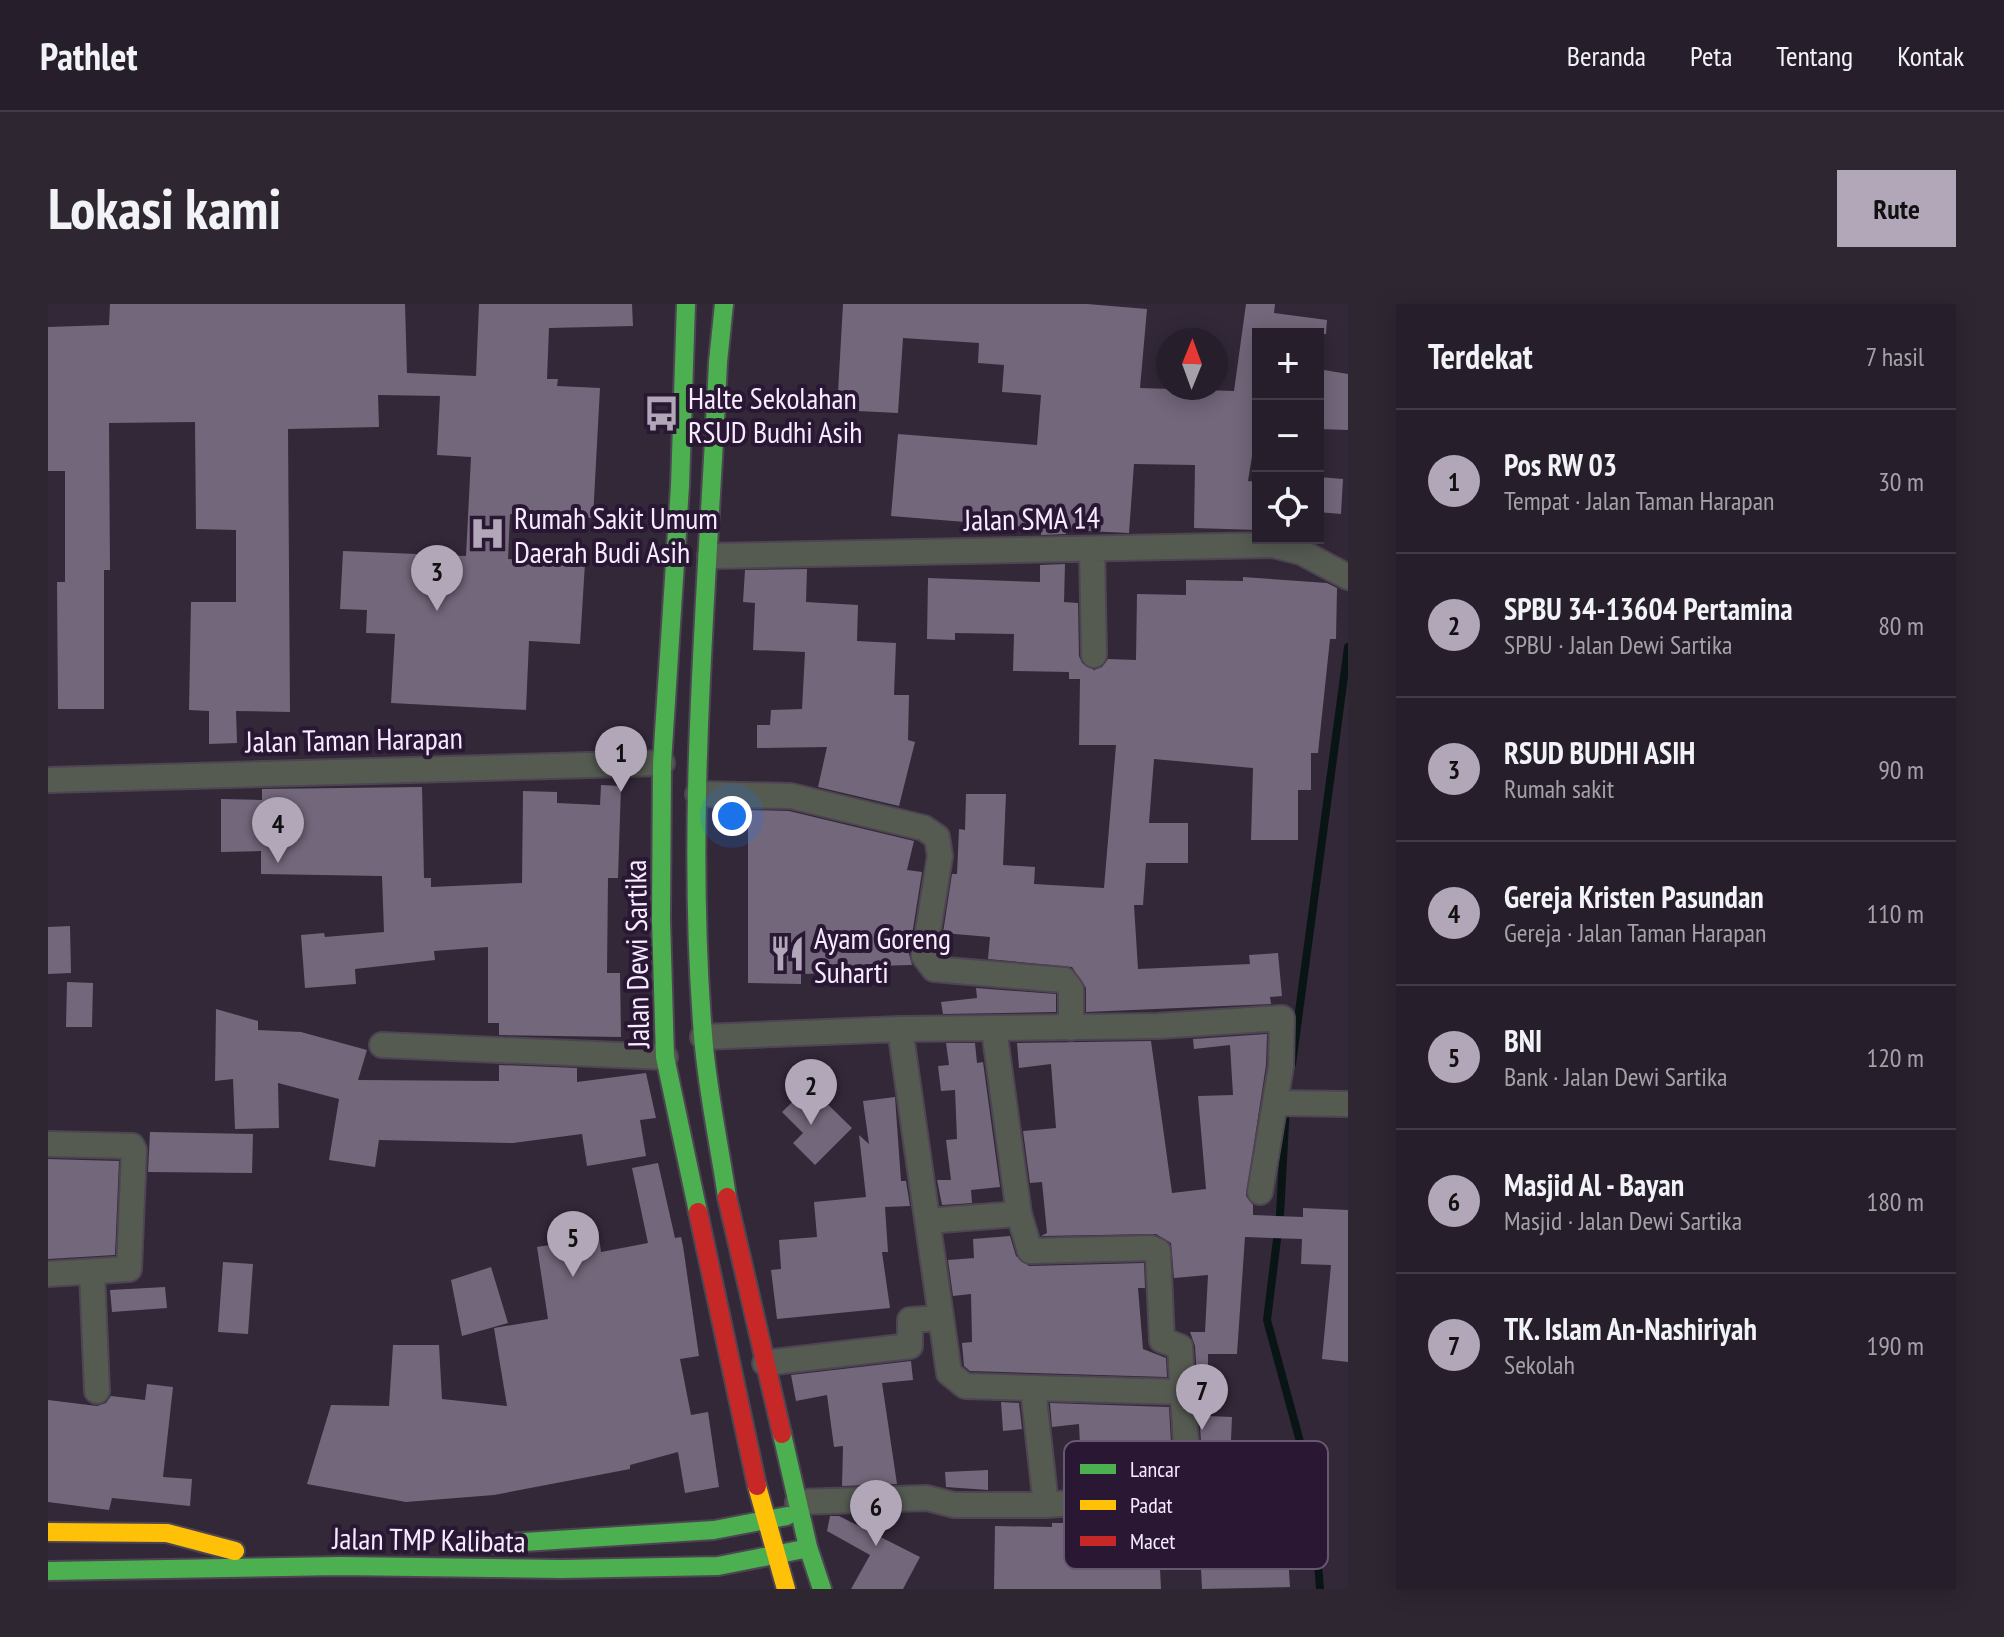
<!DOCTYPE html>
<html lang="id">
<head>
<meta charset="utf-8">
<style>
  :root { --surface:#261e2a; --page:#2e2732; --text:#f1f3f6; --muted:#a4a2a8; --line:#423c47; --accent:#b2a7b9 }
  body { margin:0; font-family:"PT Sans Narrow",sans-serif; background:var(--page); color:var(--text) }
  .controls { position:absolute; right:24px; top:24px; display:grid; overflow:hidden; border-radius:0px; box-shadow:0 4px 20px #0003 }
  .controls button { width:72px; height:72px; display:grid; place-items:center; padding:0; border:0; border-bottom:2px solid var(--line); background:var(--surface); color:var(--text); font:40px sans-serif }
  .compass { position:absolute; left:1108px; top:24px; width:72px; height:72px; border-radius:50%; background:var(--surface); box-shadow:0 4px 20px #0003; rotate:1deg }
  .you { position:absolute; left:684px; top:512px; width:28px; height:28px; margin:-20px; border:6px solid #fff; border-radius:50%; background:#1a73e8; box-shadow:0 0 0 12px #1a73e833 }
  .badge { display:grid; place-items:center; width:52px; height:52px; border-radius:50%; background:var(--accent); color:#111; font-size:26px; font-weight:700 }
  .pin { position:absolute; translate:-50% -66px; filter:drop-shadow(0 2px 4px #0008) }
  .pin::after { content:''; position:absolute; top:42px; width:28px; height:24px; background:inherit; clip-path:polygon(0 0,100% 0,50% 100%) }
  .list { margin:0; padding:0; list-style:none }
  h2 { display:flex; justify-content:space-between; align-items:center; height:104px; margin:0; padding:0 32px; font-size:34px }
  h2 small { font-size:26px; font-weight:400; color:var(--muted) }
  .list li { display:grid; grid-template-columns:52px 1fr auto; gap:24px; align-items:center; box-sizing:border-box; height:144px; padding:0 32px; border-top:2px solid var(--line) }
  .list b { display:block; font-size:30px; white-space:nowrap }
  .list p { margin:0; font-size:26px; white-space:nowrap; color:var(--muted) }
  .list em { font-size:26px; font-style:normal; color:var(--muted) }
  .icon { flex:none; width:44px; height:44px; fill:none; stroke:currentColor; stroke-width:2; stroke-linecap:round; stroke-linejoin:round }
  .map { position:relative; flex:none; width:1300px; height:1285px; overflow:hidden; border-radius:0px }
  header { display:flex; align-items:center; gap:48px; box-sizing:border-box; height:112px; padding:0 40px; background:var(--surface); border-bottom:2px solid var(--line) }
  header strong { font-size:38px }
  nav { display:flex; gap:44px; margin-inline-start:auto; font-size:28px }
  .intro { display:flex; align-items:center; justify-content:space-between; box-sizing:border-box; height:192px; padding:0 48px }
  h1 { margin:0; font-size:56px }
  .button { padding:20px 36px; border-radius:0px; background:var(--accent); color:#111; font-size:28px; font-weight:700 }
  main { display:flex; gap:48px; padding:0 48px }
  aside { flex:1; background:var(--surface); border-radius:0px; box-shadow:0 4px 20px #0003 }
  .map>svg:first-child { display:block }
</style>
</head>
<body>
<header>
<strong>Pathlet</strong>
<nav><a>Beranda</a><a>Peta</a><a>Tentang</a><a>Kontak</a></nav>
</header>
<div class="intro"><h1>Lokasi kami</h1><a class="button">Rute</a></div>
<main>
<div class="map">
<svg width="1300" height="1285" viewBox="0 0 1300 1285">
  <rect width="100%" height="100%" fill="#322838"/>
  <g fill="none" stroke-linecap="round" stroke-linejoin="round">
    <path stroke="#091515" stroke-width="8" d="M1244 760 1300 343
      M1238 801 1232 911 1219 1016 1264 1182 1272 1285"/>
  </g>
  <path fill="#73677b" d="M62 0H357L359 69 428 72 431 0H584L585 22 501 24 499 75H510L509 82 552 84 545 214 462 210 460 255 537 259 532 340 481 337 478 406 343 399 347 330 318 329 319 306 292 305 295 247 418 252 423 153 389 151 392 92 330 91 331 123 240 125 242 408 188 407 189 439 161 440V407L141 406 143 298H188V226L148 225 147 118 61 119 62 266H56V405H10L9 278H17V167H0V23L61 21Z
    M795 0H1039L1099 5 1092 84 1186 87 1198 0H1227L1226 9 1279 16 1278 30H1210V115L1200 177 1210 178V226L1146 224 1147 161 1086 160 1081 229 1018 226V230L993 231V224L843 212 850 130 989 141 993 91 954 88 956 61 930 59 931 39 855 34 850 109 789 106Z
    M1270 65 1300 70V126L1270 125Z
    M1271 173 1295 175 1293 210 1270 208Z
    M1017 260 1016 298 1030 299 1031 352 1034 359 1046 366 1054 363 1060 355 1088 356 1089 290 1138 291V276L1195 277V273L1279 279 1289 284 1288 335H1282L1270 449H1263V486H1250V536H1203L1205 464 1106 455 1101 519H1140V559H1098L1095 601H1086L1090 665 1202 660 1201 651 1230 649 1234 692 1222 693 1223 700 1038 708V684L1024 663 940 655 942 633 895 629 904 570H909L911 525 917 526 918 490H958L955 561 987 563 986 580 1056 584 1068 441H1031L1032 375H1021V368L965 367 966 330 907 329V336L879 335 880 274 992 278V261Z
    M759 265 758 298 810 301 809 337 848 339 846 391H861L860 436 867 438 851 502 770 483 779 443 709 444V421H722L723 406 754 405 757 348 705 346 707 299 695 298 697 266Z
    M553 481 573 482 570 574H560L559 669H572L573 733 451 731V719H440V643L386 647 387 656 307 665 308 680 257 684 253 631 276 629 277 633 336 628 334 572 213 570V547L173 548V495L214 496V485L374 483 376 574H383V583L474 579 475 487 509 488V499L552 501Z
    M700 506 741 507 866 537 859 566 874 568 861 650 864 661 823 662V668L753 670V680L700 679Z
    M22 622 23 669 0 670V623Z
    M19 678 45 679 44 723H18Z
    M928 684 1008 690V708L895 710 893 698 929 694Z
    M168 705 210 717V726L253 728 319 746 310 776 451 777V761L529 764V778L598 769 608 814 592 816 598 852 539 862 534 830 465 839 331 836 327 863 281 856 291 795 230 779 231 824 187 825 185 775 167 777Z
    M1219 730 1218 761 1198 892 1205 901V911L1255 913V904L1300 906V1058L1274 1055 1283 961 1253 960 1254 935 1197 933 1189 1050H1160V1112L1184 1113 1183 1136H1159V1154H1154L1147 1042 1142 1028H1157L1160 971 1126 974 1123 939 1108 930 993 932 999 929 994 878 982 879 975 827 1008 824 1003 760 971 764 969 739 1103 737 1124 889 1158 885 1150 792 1185 791 1182 741 1146 745 1145 735Z
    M898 739H927L929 759 935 758 952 883 923 886 924 899 894 901 889 876H903L898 836 909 835 907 786 893 787 890 762 901 761Z
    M761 782 804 824 767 861 745 839 755 829 734 808Z
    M847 793 853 877H858L862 902 837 903 840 948H834L842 1004 729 1015 723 966 733 965 731 936 769 933 766 898 818 893 811 831 821 840 815 797Z
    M102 828 205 830 204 869 100 868Z
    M0 855 71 857 67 951 0 955Z
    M610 859 627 934 633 933 635 942 651 1052 632 1055 643 1111 660 1108 671 1183 637 1189 630 1148 582 1161V1165L446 1191 358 1198 259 1180 283 1101 341 1102 345 1041H391L394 1095 459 1102 446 1024 500 1015 489 943 551 933 553 948 600 939 584 864Z
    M962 932 968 952 981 962 1096 959 1097 984H1090L1095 1045 1118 1054 1119 1073 922 1067 916 1062 914 1039 924 1038 923 990 905 992 900 956 926 954 925 935Z
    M175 958 205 960 200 1030 170 1028Z
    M443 963 460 1019 414 1032 403 976Z
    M117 983 119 1004 64 1008 62 986Z
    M863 1057 865 1076 834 1079 849 1180 794 1182 795 1142 786 1143 779 1091 748 1097 743 1071Z
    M99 1080 125 1083 115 1173 144 1175 142 1202 64 1194 61 1206 0 1198V1096L49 1102 58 1099 63 1092 97 1096Z
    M953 1098 971 1099 974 1125 955 1127Z
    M1002 1099 1121 1103 1125 1176 1057 1181 1056 1162 1033 1163 1031 1120 1004 1123Z
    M940 1166V1186L898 1183 897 1168Z
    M1237 1204 1242 1283 1154 1285 1153 1265H1112L1113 1285H946L947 1222 1004 1223V1219H1024V1214L1136 1205Z
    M782 1212H791L872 1253 855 1285H803L822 1251 779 1227Z"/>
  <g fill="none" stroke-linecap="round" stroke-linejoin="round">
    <defs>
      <path id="street" d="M1044 245 1046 351
        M662 252 1225 241 1253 248 1300 273
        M0 476 614 459
        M650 490 743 492 876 524 889 533 892 552 876 652 886 665 1016 676 1023 685V724
        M852 725 901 1069 917 1082 1134 1088
        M655 733 852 725 1110 722 1234 714 1233 762 1212 888
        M334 741 617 753
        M1228 799 1300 800
        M0 840 84 842 86 846 81 965 0 970
        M880 917 971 910
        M44 968 49 1087
        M717 1059 862 1042V1016L892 1014
        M985 1085 998 1201
        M750 1198 879 1194 906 1201H998L1141 1190 1132 1043 1114 1036 1110 947 1103 944 982 947 971 910 946 725"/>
      <path id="fast" d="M638 0 632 182 614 459 613 616 617 753 650 908
        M676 0 670 58C660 281 637 508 655 731 659 785 671 839 679 893
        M734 1130 760 1243 774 1285
        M443 1240 666 1226 739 1212
        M0 1267 292 1262 514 1265 670 1262 751 1246"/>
      <path id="slow" d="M709 1182 738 1285
        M0 1228 119 1229 187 1247"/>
      <path id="jam" d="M679 893 734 1130
        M650 908 709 1182"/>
    </defs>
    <use href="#street" stroke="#4d4552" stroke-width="28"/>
    <use href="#fast" stroke="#4d4552" stroke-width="22"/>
    <use href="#slow" stroke="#4d4552" stroke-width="22"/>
    <use href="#jam" stroke="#4d4552" stroke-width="22"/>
    <use href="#street" stroke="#565b52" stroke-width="24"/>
    <use href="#fast" stroke="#4caf50" stroke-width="18"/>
    <use href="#slow" stroke="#ffc107" stroke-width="18"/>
    <use href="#jam" stroke="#c62828" stroke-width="18"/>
  </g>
  <defs>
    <symbol id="bus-bare" viewBox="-9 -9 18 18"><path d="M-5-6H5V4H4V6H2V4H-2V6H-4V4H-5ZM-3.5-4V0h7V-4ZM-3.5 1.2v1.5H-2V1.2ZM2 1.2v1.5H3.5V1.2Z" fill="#b2a7b9" stroke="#2a1734" stroke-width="2.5" paint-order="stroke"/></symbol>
    <symbol id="hospital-bare" viewBox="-9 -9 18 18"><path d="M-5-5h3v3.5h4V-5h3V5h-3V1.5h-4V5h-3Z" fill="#b2a7b9" stroke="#2a1734" stroke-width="2.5" paint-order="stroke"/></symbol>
    <symbol id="restaurant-bare" viewBox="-9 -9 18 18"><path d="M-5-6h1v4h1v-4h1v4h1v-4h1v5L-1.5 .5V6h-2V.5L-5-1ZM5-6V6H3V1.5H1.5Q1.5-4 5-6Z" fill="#b2a7b9" stroke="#2a1734" stroke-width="2.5" paint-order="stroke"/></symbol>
  </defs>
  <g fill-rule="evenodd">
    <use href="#bus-bare" x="588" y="84" width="51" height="51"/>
    <use href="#hospital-bare" x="414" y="204" width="51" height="51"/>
    <use href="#restaurant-bare" x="714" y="624" width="51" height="51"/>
  </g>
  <g text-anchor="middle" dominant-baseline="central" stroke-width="8" stroke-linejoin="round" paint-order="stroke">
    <g font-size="30" fill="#f7ebff" stroke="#2a1734" text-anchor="start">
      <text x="640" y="93">Halte Sekolahan<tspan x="640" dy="34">RSUD Budhi Asih</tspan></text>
      <text x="466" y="213">Rumah Sakit Umum<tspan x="466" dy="34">Daerah Budi Asih</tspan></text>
      <text x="766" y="633">Ayam Goreng<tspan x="766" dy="34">Suharti</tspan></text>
    </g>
    <g font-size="30" fill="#f7ebff" stroke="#2a1734">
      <text transform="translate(984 214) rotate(-1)">Jalan SMA 14</text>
      <text transform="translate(306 435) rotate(-1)">Jalan Taman Harapan</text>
      <text transform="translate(588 650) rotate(-91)">Jalan Dewi Sartika</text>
      <text transform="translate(381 1235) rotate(1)">Jalan TMP Kalibata</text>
    </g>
  </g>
  <rect x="1016" y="1137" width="264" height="128" rx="12" fill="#2a1734" stroke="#685771" stroke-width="2"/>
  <rect x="1032" y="1160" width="36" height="10" fill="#4caf50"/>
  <rect x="1032" y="1196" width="36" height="10" fill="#ffc107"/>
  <rect x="1032" y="1232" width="36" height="10" fill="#c62828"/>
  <g font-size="22" fill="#f7ebff">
    <text x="1082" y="1173">Lancar</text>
    <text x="1082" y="1209">Padat</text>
    <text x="1082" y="1245">Macet</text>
  </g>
</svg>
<div class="controls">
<button>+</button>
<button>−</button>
<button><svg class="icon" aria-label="locate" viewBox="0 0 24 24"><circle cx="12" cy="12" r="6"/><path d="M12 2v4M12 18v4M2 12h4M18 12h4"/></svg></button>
</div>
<svg class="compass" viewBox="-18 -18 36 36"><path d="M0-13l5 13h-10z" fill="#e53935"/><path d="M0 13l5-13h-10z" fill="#a4a2a8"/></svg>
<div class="you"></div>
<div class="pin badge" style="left:573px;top:488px">1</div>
<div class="pin badge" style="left:763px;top:821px">2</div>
<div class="pin badge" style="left:389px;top:307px">3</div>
<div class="pin badge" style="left:230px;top:559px">4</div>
<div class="pin badge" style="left:525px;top:973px">5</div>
<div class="pin badge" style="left:828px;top:1242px">6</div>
<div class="pin badge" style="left:1154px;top:1126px">7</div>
</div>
<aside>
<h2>Terdekat<small>7 hasil</small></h2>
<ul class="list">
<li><span class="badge">1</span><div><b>Pos RW 03</b><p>Tempat · Jalan Taman Harapan</p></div><em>30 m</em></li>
<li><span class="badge">2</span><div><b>SPBU 34-13604 Pertamina</b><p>SPBU · Jalan Dewi Sartika</p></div><em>80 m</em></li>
<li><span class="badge">3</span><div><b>RSUD BUDHI ASIH</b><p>Rumah sakit</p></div><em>90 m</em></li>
<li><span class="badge">4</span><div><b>Gereja Kristen Pasundan</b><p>Gereja · Jalan Taman Harapan</p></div><em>110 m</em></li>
<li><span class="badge">5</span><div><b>BNI</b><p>Bank · Jalan Dewi Sartika</p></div><em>120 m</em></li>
<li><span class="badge">6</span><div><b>Masjid Al - Bayan</b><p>Masjid · Jalan Dewi Sartika</p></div><em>180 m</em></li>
<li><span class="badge">7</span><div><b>TK. Islam An-Nashiriyah</b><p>Sekolah</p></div><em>190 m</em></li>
</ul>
</aside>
</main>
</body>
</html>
